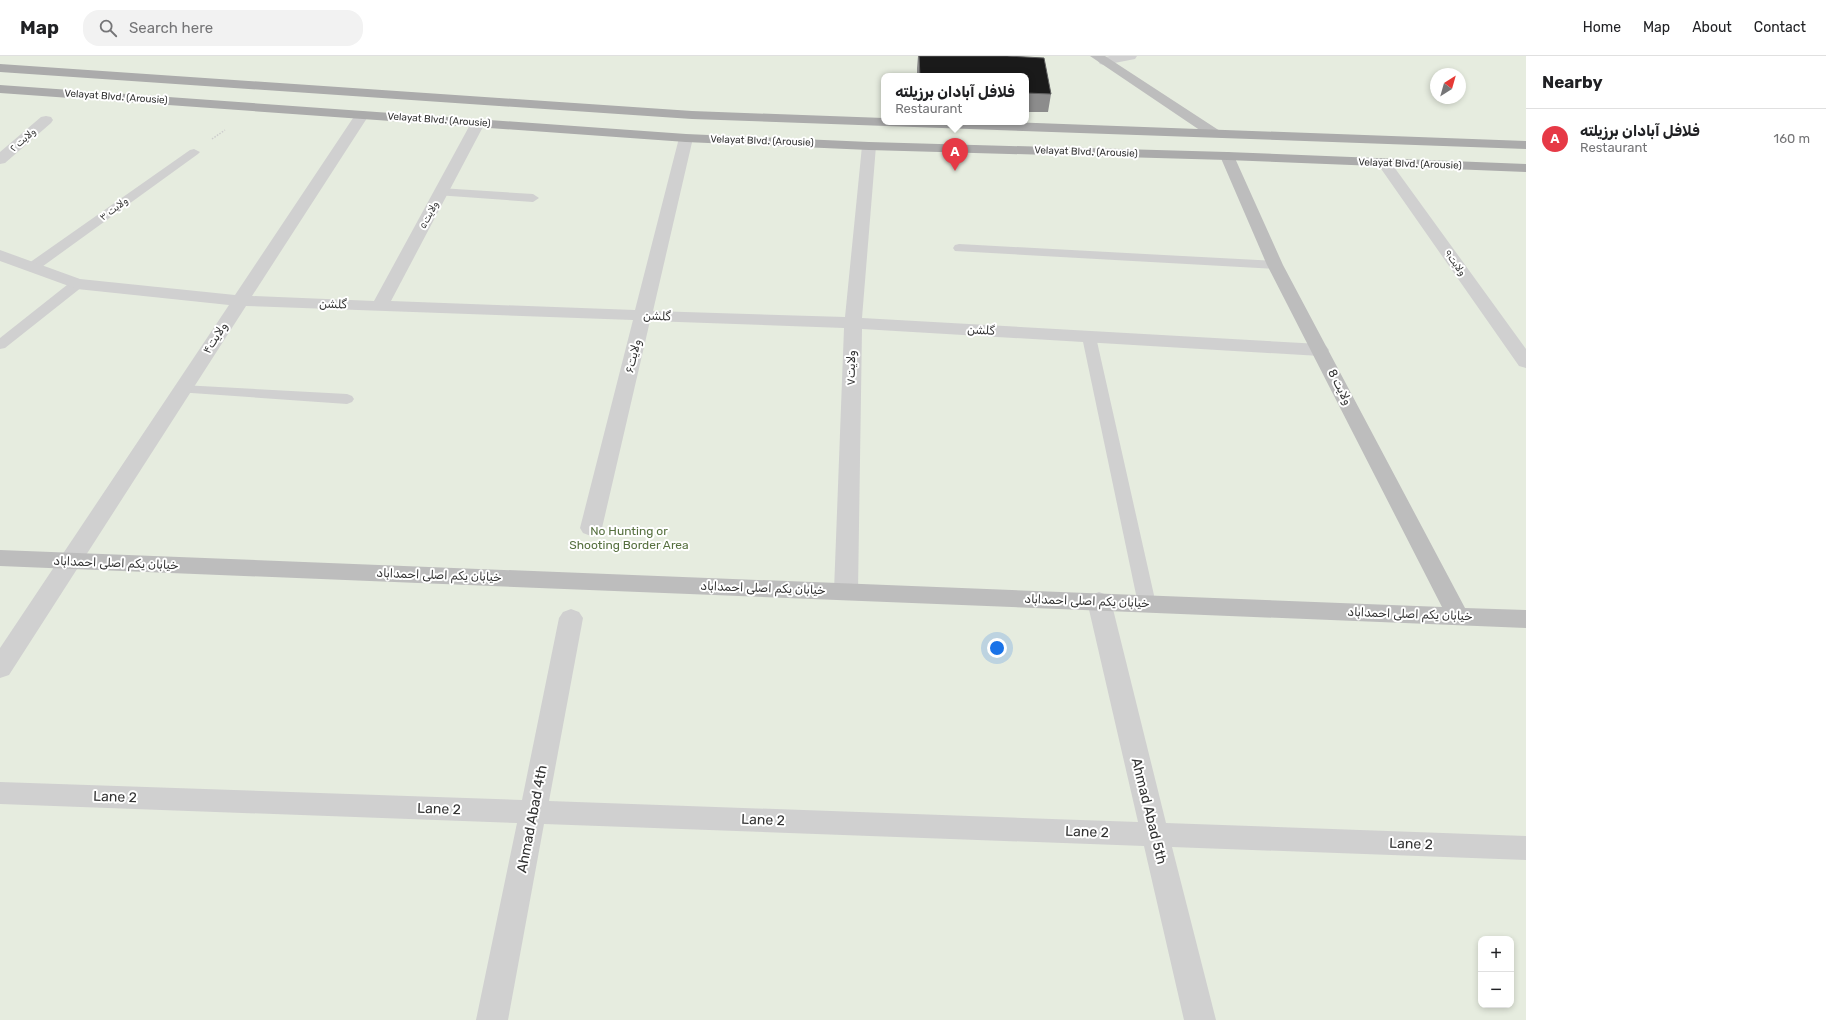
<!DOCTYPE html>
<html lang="en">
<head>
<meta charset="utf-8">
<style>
  :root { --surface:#fff; --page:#f2f2f2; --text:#202124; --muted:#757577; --line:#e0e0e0; --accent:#e63946 }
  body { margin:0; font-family:Rubik,Cairo,sans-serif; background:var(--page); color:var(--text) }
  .controls { position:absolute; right:12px; bottom:12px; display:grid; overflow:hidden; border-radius:8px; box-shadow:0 2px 6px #0003 }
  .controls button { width:36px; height:36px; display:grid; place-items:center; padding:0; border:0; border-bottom:1px solid var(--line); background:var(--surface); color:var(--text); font:20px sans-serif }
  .compass { position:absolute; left:1430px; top:12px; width:36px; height:36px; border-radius:50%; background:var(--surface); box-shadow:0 2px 6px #0003; rotate:37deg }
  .you { position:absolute; left:997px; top:592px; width:14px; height:14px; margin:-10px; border:3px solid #fff; border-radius:50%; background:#1a73e8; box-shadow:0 0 0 6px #1a73e833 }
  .badge { display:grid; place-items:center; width:26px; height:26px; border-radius:50%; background:var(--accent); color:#fff; font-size:13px; font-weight:700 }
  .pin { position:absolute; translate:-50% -33px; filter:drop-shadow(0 1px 2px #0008) }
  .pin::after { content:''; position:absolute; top:21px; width:14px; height:12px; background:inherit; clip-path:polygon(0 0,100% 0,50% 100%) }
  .popup { position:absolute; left:881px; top:17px; width:148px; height:52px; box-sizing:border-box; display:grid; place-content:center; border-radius:8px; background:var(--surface); filter:drop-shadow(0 1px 3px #0005); font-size:13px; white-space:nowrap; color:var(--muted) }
  .popup b { font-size:15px; color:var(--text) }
  .popup::after { content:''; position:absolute; left:50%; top:100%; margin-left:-8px; border:8px solid transparent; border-top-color:var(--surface) }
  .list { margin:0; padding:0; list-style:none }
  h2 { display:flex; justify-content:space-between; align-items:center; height:52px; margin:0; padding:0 16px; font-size:17px }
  h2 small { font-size:13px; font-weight:400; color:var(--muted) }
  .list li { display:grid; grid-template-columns:26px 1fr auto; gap:12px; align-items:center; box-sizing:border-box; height:60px; padding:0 16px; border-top:1px solid var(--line) }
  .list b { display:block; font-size:15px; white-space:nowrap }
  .list p { margin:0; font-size:13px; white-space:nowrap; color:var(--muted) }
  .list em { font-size:13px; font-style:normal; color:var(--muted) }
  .icon { flex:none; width:22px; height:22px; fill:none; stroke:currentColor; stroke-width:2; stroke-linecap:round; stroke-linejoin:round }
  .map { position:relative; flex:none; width:1526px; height:964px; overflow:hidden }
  header { display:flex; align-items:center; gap:24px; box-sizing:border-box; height:56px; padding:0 20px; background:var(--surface); border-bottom:1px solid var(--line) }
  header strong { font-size:19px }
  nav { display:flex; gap:22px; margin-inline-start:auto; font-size:14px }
  .search { width:280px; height:36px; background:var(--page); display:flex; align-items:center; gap:10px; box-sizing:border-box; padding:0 14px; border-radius:16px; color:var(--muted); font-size:15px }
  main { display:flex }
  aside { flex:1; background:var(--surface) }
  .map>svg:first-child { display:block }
</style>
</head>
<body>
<header>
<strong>Map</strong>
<div class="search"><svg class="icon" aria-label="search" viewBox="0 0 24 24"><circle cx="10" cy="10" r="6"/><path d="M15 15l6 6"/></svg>Search here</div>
<nav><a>Home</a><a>Map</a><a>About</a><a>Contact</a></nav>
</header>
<main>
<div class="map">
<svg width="1526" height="964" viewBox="0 0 1526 964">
  <rect width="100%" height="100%" fill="#fff"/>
  <path fill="#e6ecdf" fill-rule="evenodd" d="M0 0H1526V964H0ZM1436 18H1460V42H1436ZM884 20H1026V66H884ZM1481 883H1511V949H1481Z"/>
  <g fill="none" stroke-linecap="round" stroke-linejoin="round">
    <path stroke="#cdcdcd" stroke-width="1.5" stroke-dasharray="1.5 1.5" stroke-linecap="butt" d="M212 83 225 74"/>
    <path fill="#d0d0d0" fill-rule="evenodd" d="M194 93 200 96 198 98 39 213H29L28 210 29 207 190 94Z
      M440 132 533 138 539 142 533 146 436 139 434 136Z
      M959 188 1275 205 1280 206 1281 209 1280 212 1275 213 955 195 953 192 955 189Z
      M77 224 82 225 84 228 82 231 5 292 0 293V282L72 225Z
      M1089 277 1094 278 1096 281 1156 548 1153 553 1147 555 1141 553 1138 548 1082 281 1084 278Z
      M182 329 347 338 352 340 354 343 352 346 347 348 177 336 175 333 177 330Z"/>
    <path fill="#d0d0d0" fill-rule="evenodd" d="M1110 0H1137L1135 3 1104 9 1100 8 1098 5 1100 2Z
      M362 55 367 56 369 59 252 240 374 245 471 67 473 64H483L485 67 391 245 635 254 679 82 681 79H691L693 82 653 255 845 261 862 90 864 87H874L876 90 862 262 1320 288 1326 290 1329 294 1326 298 1320 300 862 273 858 535 854 541 846 543 838 541 834 535 844 272 650 265 602 472 599 477 591 480 583 477 580 472 633 264 246 250 9 619 0 622V592L229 249 77 233 0 205V194L80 223 235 239 357 56Z
      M46 60 51 61 53 64 51 67 5 107 0 108V96L41 61Z
      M1384 103 1389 104 1526 293V312L1519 310 1377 107 1379 104Z
      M1099 536 1107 539 1111 545 1166 767 1526 780V804L1172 791 1216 964H1184L1144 790 544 768 508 964H476L517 767 0 748V726L522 744 559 562 563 556 571 553 579 556 583 562 549 745 1138 766 1087 545 1091 539Z"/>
    <path fill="#bdbdbd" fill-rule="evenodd" d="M1090 0H1105L1220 75 1222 78 1220 81H1210Z
      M1227 96 1232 97 1234 100 1283 209 1465 552 1526 554V572L0 510V494L1442 551 1267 209 1220 100 1222 97Z"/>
    <path fill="#ababab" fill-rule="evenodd" d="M0 8 692 55 884 62V66H1008L1526 85V93L692 63 0 16Z
      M0 29 686 78 869 86 1227 96 1526 108V116L1227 104 869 94 686 86 0 37Z"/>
  </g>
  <path fill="#8c8c8c" d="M918 0H1007L1051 38 1048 56H1026V20H917V12Z"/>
  <path fill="#1a1a1a" stroke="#5f5f5f" d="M919 0H1007L1044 2 1051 38 1026 37V20H920Z"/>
  <g text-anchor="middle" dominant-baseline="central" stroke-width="4" stroke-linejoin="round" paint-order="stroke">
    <g font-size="10" fill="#333" stroke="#fff">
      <text transform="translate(116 41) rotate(4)">Velayat Blvd. (Arousie)</text>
      <text transform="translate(439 64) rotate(4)">Velayat Blvd. (Arousie)</text>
      <text transform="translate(23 84) rotate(-41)">ولایت ۲</text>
      <text transform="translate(762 85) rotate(2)">Velayat Blvd. (Arousie)</text>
      <text transform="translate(1086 96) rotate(2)">Velayat Blvd. (Arousie)</text>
      <text transform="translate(1410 108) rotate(2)">Velayat Blvd. (Arousie)</text>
      <text transform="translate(114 153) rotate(-36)">ولایت ۳</text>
      <text transform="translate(429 159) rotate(-62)">ولایت۵</text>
      <text transform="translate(1455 207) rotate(54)">ولایت۹</text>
    </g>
    <g font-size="12" fill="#333" stroke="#fff">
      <text transform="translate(333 248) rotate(2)">گلشن</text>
      <text transform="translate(657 260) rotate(2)">گلشن</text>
      <text transform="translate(981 274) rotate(3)">گلشن</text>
      <text transform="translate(215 282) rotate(-57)">ولایت۴</text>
      <text transform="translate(633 300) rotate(-76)">ولایت۶</text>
      <text transform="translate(851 312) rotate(-89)">ولایت۷</text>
      <text transform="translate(1340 331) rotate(63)">ولایت 8</text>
      <text transform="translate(116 507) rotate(2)">خیابان یکم اصلی احمداباد</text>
      <text transform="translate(439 519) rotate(2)">خیابان یکم اصلی احمداباد</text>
      <text transform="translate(763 532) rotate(2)">خیابان یکم اصلی احمداباد</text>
      <text transform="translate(1087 545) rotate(2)">خیابان یکم اصلی احمداباد</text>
      <text transform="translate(1410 558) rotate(2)">خیابان یکم اصلی احمداباد</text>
    </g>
    <g font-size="12" fill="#56703f" stroke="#fff">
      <text x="629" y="475">No Hunting or<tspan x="629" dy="14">Shooting Border Area</tspan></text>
    </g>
    <g font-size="14" fill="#333" stroke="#fff">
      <text transform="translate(115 741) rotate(2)">Lane 2</text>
      <text transform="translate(439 753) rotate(2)">Lane 2</text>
      <text transform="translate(1149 755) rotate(76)">Ahmad Abad 5th</text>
      <text transform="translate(532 763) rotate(-79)">Ahmad Abad 4th</text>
      <text transform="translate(763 764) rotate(2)">Lane 2</text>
      <text transform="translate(1087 776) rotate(2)">Lane 2</text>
      <text transform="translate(1411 788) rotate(2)">Lane 2</text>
    </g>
  </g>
</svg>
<div class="controls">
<button>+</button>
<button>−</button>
</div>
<svg class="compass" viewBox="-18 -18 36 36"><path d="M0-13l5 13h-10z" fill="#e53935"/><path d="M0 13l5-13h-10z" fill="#757577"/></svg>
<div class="you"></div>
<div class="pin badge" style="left:955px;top:115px">A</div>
<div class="popup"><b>فلافل آبادان برزیلته</b>Restaurant</div>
</div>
<aside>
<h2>Nearby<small></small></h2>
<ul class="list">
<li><span class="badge">A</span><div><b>فلافل آبادان برزیلته</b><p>Restaurant</p></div><em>160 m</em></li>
</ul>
</aside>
</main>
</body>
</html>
